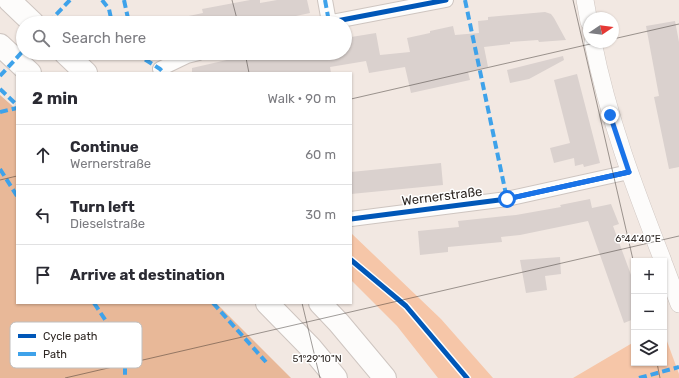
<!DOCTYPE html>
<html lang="en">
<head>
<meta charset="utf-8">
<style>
  :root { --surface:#fff; --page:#f7f7f7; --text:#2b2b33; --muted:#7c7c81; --line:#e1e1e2 }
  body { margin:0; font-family:Rubik,sans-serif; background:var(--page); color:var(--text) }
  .controls { position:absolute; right:12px; bottom:12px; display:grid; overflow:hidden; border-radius:0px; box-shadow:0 1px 3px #0004 }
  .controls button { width:36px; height:36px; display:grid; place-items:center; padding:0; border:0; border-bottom:1px solid var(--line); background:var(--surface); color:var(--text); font:20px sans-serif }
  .compass { position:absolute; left:583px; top:12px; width:36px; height:36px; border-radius:50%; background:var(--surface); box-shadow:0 1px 3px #0004; rotate:77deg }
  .stop { position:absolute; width:12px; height:12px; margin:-9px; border:3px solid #1a73e8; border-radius:50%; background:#fff }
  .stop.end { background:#1a73e8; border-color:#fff; box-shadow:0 1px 4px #0008 }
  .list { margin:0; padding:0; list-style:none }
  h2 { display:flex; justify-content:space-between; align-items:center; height:52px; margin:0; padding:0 16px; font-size:17px }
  h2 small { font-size:13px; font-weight:400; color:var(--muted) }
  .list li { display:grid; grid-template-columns:26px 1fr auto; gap:12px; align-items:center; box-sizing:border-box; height:60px; padding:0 16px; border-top:1px solid var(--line) }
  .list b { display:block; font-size:15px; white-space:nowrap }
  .list p { margin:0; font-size:13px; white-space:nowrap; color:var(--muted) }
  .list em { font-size:13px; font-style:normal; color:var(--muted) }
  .icon { flex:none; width:22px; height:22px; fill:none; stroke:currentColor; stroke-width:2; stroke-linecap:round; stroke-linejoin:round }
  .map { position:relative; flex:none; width:679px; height:378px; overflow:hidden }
  .search { position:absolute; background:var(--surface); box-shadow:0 1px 3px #0004; left:16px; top:16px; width:336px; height:44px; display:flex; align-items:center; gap:10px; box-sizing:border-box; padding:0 14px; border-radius:22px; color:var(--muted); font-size:15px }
  .panel { position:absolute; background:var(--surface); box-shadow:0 1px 3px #0004; left:16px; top:72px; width:336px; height:232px; border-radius:0px }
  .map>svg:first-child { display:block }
</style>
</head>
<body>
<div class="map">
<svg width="679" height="378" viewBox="0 0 679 378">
  <rect width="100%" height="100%" fill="#f2e8e2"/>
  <path fill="#f6c6a8" d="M351 233 441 319 493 378H438L397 326 351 280Z
    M664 333 679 374V378H573L634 342V363H664Z"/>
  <path fill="#e8b898" d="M0 95 17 110V303H216L291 378H0Z"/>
  <path fill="#dad1ce" d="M250 0H260V3L277 0H307L310 13 263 23H179V18L203 13 202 9Z
    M545 12 551 14 554 18 566 40 539 42 538 40 510 42V44L484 47 488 67 468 72 470 80 411 93 405 67 369 73 366 61 330 67 331 73H192V68L257 53H345V38L376 33 380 55 410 52 407 38 430 33V31L453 26 455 35 479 33 478 21 488 20V17Z
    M675 21 679 42V167L669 169 654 97 659 96 646 26Z
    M563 56 564 60 529 79 510 83 507 70Z
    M577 74 600 163 584 167 583 164 575 166 574 158 554 163 550 148 570 143 554 80Z
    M441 163 443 185 351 194V172Z
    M590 199 592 208 611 204 619 224 613 226 634 283V319L624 323 588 221 520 235 501 237 502 242 448 247V252L420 255 418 231 459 227 458 221 516 215 561 207 560 205Z
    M560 257 561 274 545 276 547 290 526 293 520 260Z"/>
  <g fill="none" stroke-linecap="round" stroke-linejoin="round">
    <defs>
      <path id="minor" d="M325 0 329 22
        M326 23 446 0
        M160 69 187 56 199 53
        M351 219 507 199 629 172"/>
      <path id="tertiary" d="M585 0 589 22
        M593 42C608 118 635 189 663 261
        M664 264 679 304"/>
      <path id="motorway" d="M9 0 33 23
        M0 45 30 73
        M65 53 86 73
        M267 303 311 348 336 378
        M320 303 339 323 385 378"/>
    </defs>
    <use href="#minor" stroke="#cec5c0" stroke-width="16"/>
    <use href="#tertiary" stroke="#cec5c0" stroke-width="18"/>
    <use href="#motorway" stroke="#cec5c0" stroke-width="24"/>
    <use href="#minor" stroke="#fdfcfb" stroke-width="14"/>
    <use href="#tertiary" stroke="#fdfcfb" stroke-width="17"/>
    <use href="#motorway" stroke="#fdfcfb" stroke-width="22"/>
    <path stroke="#3ea2ea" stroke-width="4" stroke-dasharray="8 4" stroke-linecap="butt" d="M102 0 109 9 112 23
      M124 0 129 23
      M325 0 329 22
      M465 0 507 199
      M48 23 70 0
      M135 53 160 69 164 73
      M0 76 23 51
      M0 89 17 105
      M0 112 17 108
      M0 169 17 196
      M94 303 120 342 125 368V378
      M213 303 266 362
      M639 378 679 367"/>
    <defs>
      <path id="cycleway" d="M326 23 446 0
        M351 219 507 199 629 172
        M351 260 406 306 467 378"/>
    </defs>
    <use href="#cycleway" stroke="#fff" stroke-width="8"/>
    <use href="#cycleway" stroke="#0057b8" stroke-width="5"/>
  </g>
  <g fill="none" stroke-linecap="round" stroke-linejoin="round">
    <path stroke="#1a73e8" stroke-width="5" d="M507 199 629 172 610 115"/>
  </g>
  <path fill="none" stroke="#2e2723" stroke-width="1" stroke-opacity="0.45" d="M232 0 238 23M573 0 634 264M613 39 679 24M245 53 249 73M351 99 599 42M0 180 17 176M302 303 320 378M657 363 660 378M65 378 679 236"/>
  <g text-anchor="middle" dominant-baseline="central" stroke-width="3" stroke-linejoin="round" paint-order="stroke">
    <g font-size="13" fill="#2e2723" stroke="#fff">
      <text transform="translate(442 196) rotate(-7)">Wernerstraße</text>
    </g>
  </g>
  <rect x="10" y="322" width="132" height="46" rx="6" fill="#fff" stroke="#c0bebd" stroke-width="1"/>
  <rect x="18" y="334" width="18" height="4" fill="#0057b8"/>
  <rect x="18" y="352" width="18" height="4" fill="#3ea2ea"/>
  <g font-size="11" fill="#2e2723">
    <text x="43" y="340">Cycle path</text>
    <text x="43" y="358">Path</text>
  </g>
  <g font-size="10" text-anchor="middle" fill="#2e2723" stroke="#fff" stroke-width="3" stroke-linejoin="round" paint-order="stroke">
    <text x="638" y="242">6°44'40"E</text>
    <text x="317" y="362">51°29'10"N</text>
  </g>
</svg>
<div class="controls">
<button>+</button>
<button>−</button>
<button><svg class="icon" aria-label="layers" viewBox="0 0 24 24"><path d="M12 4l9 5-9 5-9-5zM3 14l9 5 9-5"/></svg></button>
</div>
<svg class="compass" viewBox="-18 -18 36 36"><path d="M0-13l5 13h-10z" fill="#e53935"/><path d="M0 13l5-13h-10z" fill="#7c7c81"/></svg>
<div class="stop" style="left:507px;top:199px"></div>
<div class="stop end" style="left:610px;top:115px"></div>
<div class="search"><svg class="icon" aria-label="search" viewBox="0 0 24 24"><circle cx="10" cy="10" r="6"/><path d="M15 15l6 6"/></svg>Search here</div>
<section class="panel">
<h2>2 min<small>Walk · 90 m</small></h2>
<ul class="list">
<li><svg class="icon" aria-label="ahead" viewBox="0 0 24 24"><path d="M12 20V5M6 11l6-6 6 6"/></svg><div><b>Continue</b><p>Wernerstraße</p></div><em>60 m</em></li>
<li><svg class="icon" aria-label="left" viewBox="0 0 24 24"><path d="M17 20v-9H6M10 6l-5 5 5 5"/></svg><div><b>Turn left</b><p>Dieselstraße</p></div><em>30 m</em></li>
<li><svg class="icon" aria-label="arrive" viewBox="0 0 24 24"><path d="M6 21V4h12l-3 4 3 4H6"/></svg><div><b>Arrive at destination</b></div></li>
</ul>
</section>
</div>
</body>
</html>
